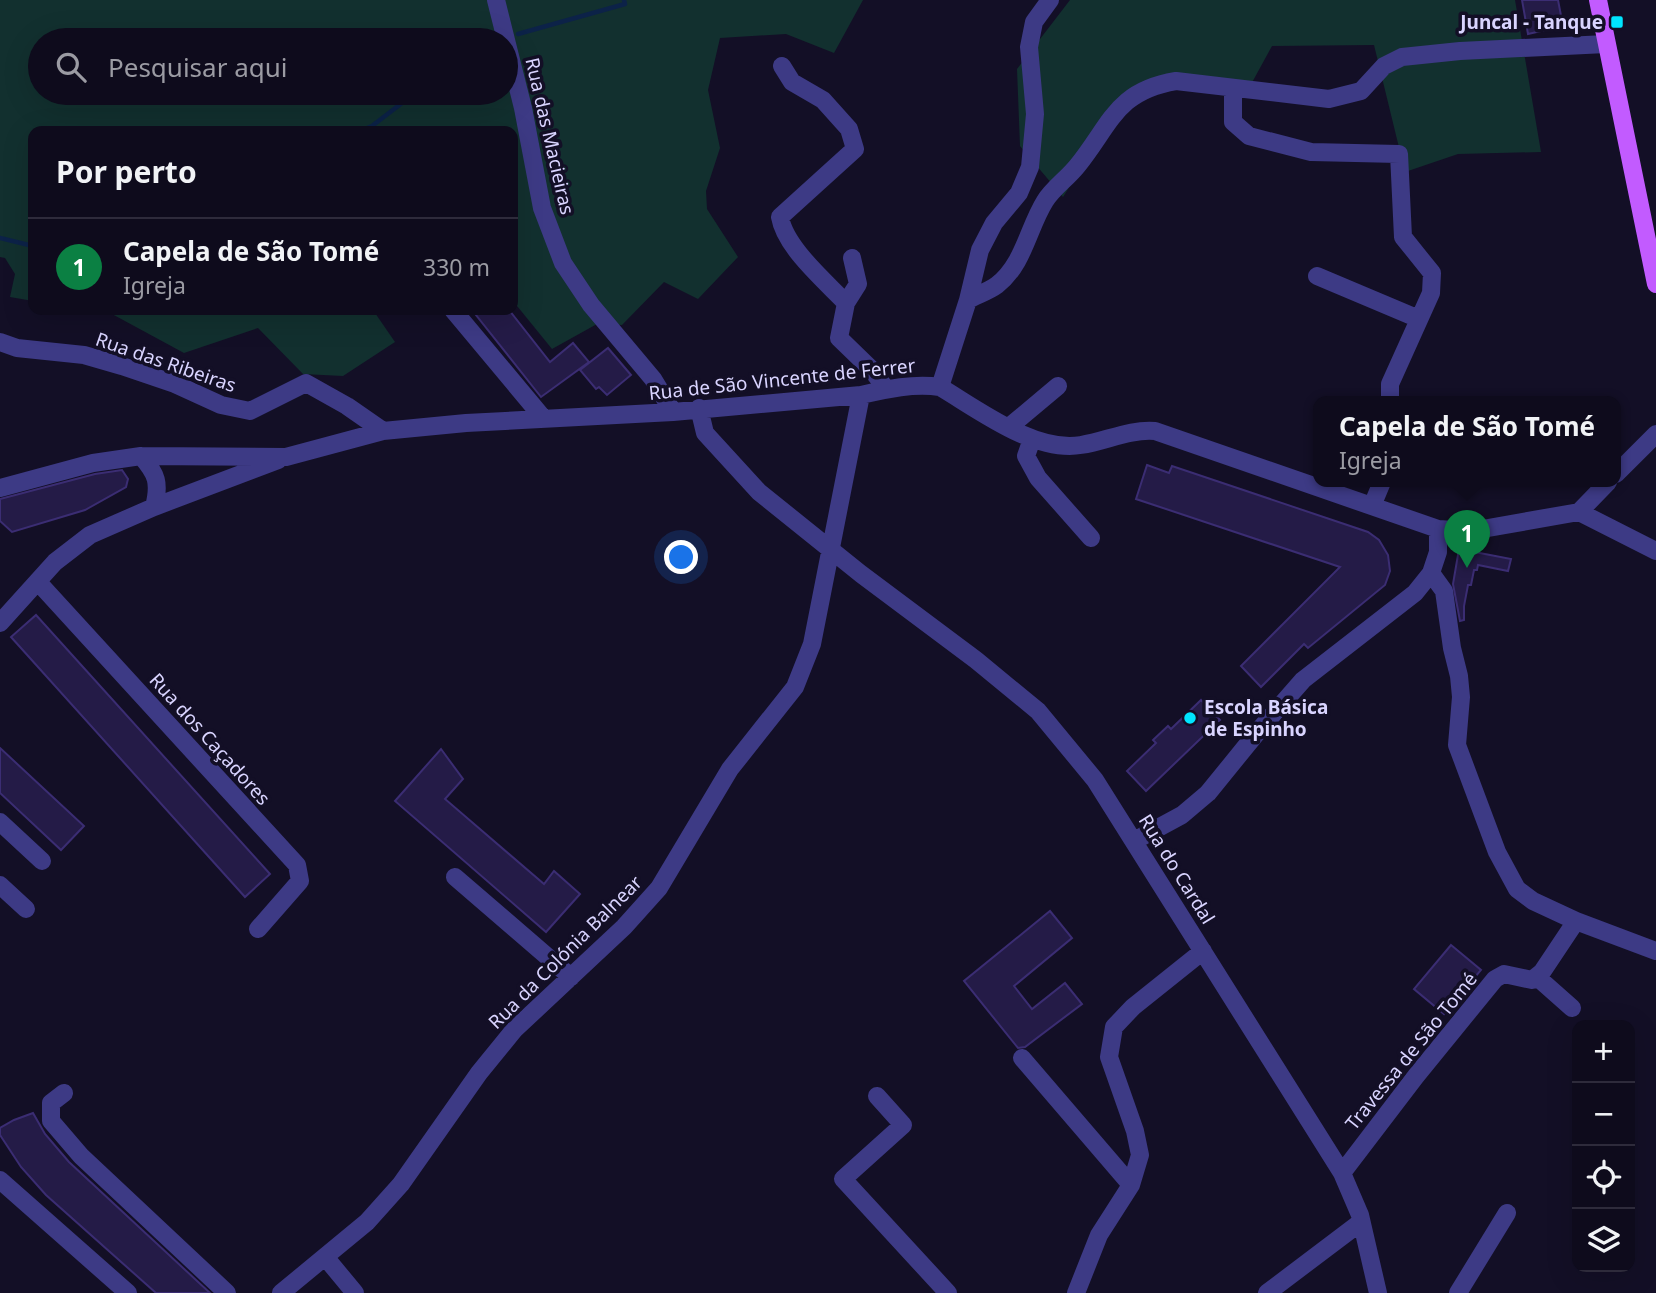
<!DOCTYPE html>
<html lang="pt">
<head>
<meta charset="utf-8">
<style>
  :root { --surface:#0e0b1c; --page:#171425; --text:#f1f3f6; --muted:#9b9ba3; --line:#2e2b3b; --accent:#0b8043 }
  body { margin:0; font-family:"Noto Sans",sans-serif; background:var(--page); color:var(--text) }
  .controls { position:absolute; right:21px; bottom:21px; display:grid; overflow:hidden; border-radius:14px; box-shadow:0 7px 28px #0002 }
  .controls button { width:63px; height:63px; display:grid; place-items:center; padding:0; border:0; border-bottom:2px solid var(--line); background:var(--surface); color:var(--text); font:35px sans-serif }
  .you { position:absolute; left:682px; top:558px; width:24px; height:24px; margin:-18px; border:5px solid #fff; border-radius:50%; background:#1a73e8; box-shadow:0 0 0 10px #1a73e833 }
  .badge { display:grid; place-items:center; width:46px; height:46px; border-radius:50%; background:var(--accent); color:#fff; font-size:23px; font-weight:700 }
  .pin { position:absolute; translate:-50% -58px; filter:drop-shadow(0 2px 4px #0008) }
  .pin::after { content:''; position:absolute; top:37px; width:24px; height:21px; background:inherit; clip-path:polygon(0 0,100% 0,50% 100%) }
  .popup { position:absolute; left:1313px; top:396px; width:308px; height:91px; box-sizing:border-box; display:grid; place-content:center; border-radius:14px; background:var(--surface); filter:drop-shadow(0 2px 5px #0005); font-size:23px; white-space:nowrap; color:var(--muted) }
  .popup b { font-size:26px; color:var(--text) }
  .popup::after { content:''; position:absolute; left:50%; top:100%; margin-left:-14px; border:14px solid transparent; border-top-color:var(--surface) }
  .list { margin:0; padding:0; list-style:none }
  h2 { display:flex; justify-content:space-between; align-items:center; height:91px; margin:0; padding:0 28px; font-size:30px }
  h2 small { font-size:23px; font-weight:400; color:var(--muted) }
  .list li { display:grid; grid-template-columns:46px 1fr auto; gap:21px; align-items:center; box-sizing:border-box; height:98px; padding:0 28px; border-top:2px solid var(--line) }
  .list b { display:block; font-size:26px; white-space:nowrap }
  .list p { margin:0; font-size:23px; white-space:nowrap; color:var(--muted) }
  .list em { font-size:23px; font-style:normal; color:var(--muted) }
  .icon { flex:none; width:38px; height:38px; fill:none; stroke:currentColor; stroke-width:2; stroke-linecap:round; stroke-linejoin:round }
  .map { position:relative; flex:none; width:1656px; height:1293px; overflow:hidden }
  .search { position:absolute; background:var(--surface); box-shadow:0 7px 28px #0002; left:28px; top:28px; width:490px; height:77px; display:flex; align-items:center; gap:18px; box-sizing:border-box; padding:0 24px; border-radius:38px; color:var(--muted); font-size:26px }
  .panel { position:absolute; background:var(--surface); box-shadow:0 7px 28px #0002; left:28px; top:126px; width:490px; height:189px; border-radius:14px }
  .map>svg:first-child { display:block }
</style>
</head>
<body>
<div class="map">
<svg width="1656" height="1293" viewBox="0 0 1656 1293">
  <rect width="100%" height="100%" fill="#130f26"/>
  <path fill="#12302f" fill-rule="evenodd" d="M0 0H863L834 53 786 34 720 38 708 90 720 148 706 191 707 209 738 257 698 299 664 282 622 325 597 324 552 349 513 301V131H33V301L10 297 15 274 5 258 0 257ZM40 40H506V93H40Z
    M1070 0H1515L1541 152 1458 154 1405 172 1374 45 1272 46 1249 88 1146 87 1102 135 1063 197 1020 146 1017 69Z
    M86 310H373L395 342 343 376 303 374 258 328 184 353 112 314Z"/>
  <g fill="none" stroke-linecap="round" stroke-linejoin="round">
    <path stroke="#0c2248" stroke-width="4.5" d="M518 34 625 4 624 0
      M360 131 372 126 415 93
      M0 238 33 246"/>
  </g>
  <path fill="#241b47" stroke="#3b2d73" stroke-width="2" d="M1522 0H1558L1563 26 1528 34Z
    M472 310H509L550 362 573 343 589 362 541 397Z
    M608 348 631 375 607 395 599 387 596 389 580 370Z
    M1147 465 1169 473 1172 466 1368 532 1379 540 1388 555 1390 571 1385 585 1308 648 1304 644 1261 687 1241 666 1340 567 1136 499Z
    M122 470 128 479 126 487 85 510 12 532 0 521V499L95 474Z
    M1459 549 1511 559 1508 571 1478 565 1477 570H1474L1471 585H1468L1464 606V620L1460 621 1453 584Z
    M36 615 270 874 245 897 11 637Z
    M1201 700 1220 720 1146 791 1127 771 1156 743 1153 740 1168 726 1171 729Z
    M0 748 84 826 61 850 0 793Z
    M441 749 463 779 445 799 544 884 554 871 580 894 546 932 395 801Z
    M1050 911 1072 938 1014 986 1032 1009 1065 983 1082 1004 1025 1047 1018 1048 964 981Z
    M1451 945 1481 970 1444 1014 1414 989Z
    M33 1113 45 1134 69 1162 210 1293H156L46 1195 21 1167 0 1135V1128L14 1120Z"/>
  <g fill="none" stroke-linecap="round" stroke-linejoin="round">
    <path stroke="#3d3a85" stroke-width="18" d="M496 0 523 108 542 208 563 263 591 305 653 379 673 412
      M782 66 792 82 823 100 849 129 855 149 780 217C785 247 824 280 846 303L839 338 872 370 886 389
      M1233 88V122L1249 136 1311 152 1399 154 1403 237 1432 273 1431 293 1390 384V402
      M1317 276 1419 319
      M968 300C977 295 989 291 997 285 1024 264 1028 228 1045 201 1053 188 1068 178 1078 165 1111 124 1116 91 1176 81L1329 99 1361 91 1384 66 1402 57 1460 51 1606 44
      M846 303 858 284 852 258
      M453 310 544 419
      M0 342 17 348 84 355 122 366 175 384 221 405 250 411 306 383 347 406 383 431
      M940 387 968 300 980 250 994 223 1019 193 1030 167 1035 114 1029 47 1034 22 1050 0
      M699 408 705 433 759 492 861 574 976 660 1038 711 1095 780 1342 1173 1360 1215 1378 1293
      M1009 427 1058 386
      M1032 439 1026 456 1038 478 1091 538
      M141 456C157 474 160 483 154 507
      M1616 474 1656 434
      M0 488 93 463 141 456 286 457 383 431 466 423 673 412 861 395C887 389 914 383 940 387 979 410 1035 453 1081 445 1107 441 1129 429 1155 431L1438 529 1471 531 1579 512 1656 551
      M1372 506 1382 482
      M1579 512 1608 482
      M1431 573 1444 591 1452 648 1459 676 1461 697 1457 745 1497 852 1517 889 1533 901 1576 921 1656 951
      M38 582 297 865 300 881 258 929
      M0 623 55 562 90 535 154 507 278 460
      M0 822 42 861
      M1134 841 1182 815 1208 793 1260 729 1303 680 1415 593 1431 573 1438 552V529
      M455 877 571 977
      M0 885 26 909
      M1537 977 1572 1008
      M1022 1058 1131 1185
      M64 1093 51 1103V1121L81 1156 227 1293
      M877 1096 903 1125 843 1179 948 1293
      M1342 1173 1416 1076 1495 979 1504 974 1532 980 1542 972 1576 921
      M0 1180 128 1293
      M326 1258 355 1293
      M281 1293 367 1222 401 1184 479 1073 514 1030 624 927 659 888 730 769 795 687 812 644 861 395
      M1076 1293 1099 1235 1131 1185 1140 1155 1135 1131 1109 1057 1114 1027 1133 1007 1203 951
      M1267 1293 1361 1222
      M1458 1293 1507 1213"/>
    <path stroke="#c25bff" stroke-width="18" d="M1598 0 1656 284"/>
  </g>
  <g fill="#00e5ff" stroke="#130f26" stroke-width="2.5">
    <rect x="1610" y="15" width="14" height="14" rx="3.5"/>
    <circle cx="1190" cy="718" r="7"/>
  </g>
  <g text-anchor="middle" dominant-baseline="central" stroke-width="7" stroke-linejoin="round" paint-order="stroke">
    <g font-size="19" font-weight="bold" fill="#d9d4ff" stroke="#130f26" text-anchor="end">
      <text x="1603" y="22">Juncal - Tanque</text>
      <text x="1204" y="707" text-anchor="start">Escola Básica<tspan x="1204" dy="22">de Espinho</tspan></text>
    </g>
    <g font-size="19" fill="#d9d4ff" stroke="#130f26">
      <text transform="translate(550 136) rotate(77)">Rua das Macieiras</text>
      <text transform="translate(166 362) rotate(19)">Rua das Ribeiras</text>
      <text transform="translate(782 379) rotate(-6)">Rua de São Vincente de Ferrer</text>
      <text transform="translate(210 739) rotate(48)">Rua dos Caçadores</text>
      <text transform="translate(1177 869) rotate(58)">Rua do Cardal</text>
      <text transform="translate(565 952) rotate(-45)">Rua da Colónia Balnear</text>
      <text transform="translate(1411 1051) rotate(-51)">Travessa de São Tomé</text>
    </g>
  </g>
</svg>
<div class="controls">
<button>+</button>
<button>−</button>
<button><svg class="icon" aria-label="locate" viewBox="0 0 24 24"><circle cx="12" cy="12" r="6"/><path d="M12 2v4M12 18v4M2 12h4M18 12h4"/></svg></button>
<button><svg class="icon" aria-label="layers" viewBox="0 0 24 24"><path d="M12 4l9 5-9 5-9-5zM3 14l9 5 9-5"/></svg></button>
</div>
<div class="you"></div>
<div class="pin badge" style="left:1467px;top:568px">1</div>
<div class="popup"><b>Capela de São Tomé</b>Igreja</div>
<div class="search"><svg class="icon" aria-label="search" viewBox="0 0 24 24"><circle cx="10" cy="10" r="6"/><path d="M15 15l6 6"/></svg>Pesquisar aqui</div>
<section class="panel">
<h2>Por perto<small></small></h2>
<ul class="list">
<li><span class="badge">1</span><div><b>Capela de São Tomé</b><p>Igreja</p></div><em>330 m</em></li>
</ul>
</section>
</div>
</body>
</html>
